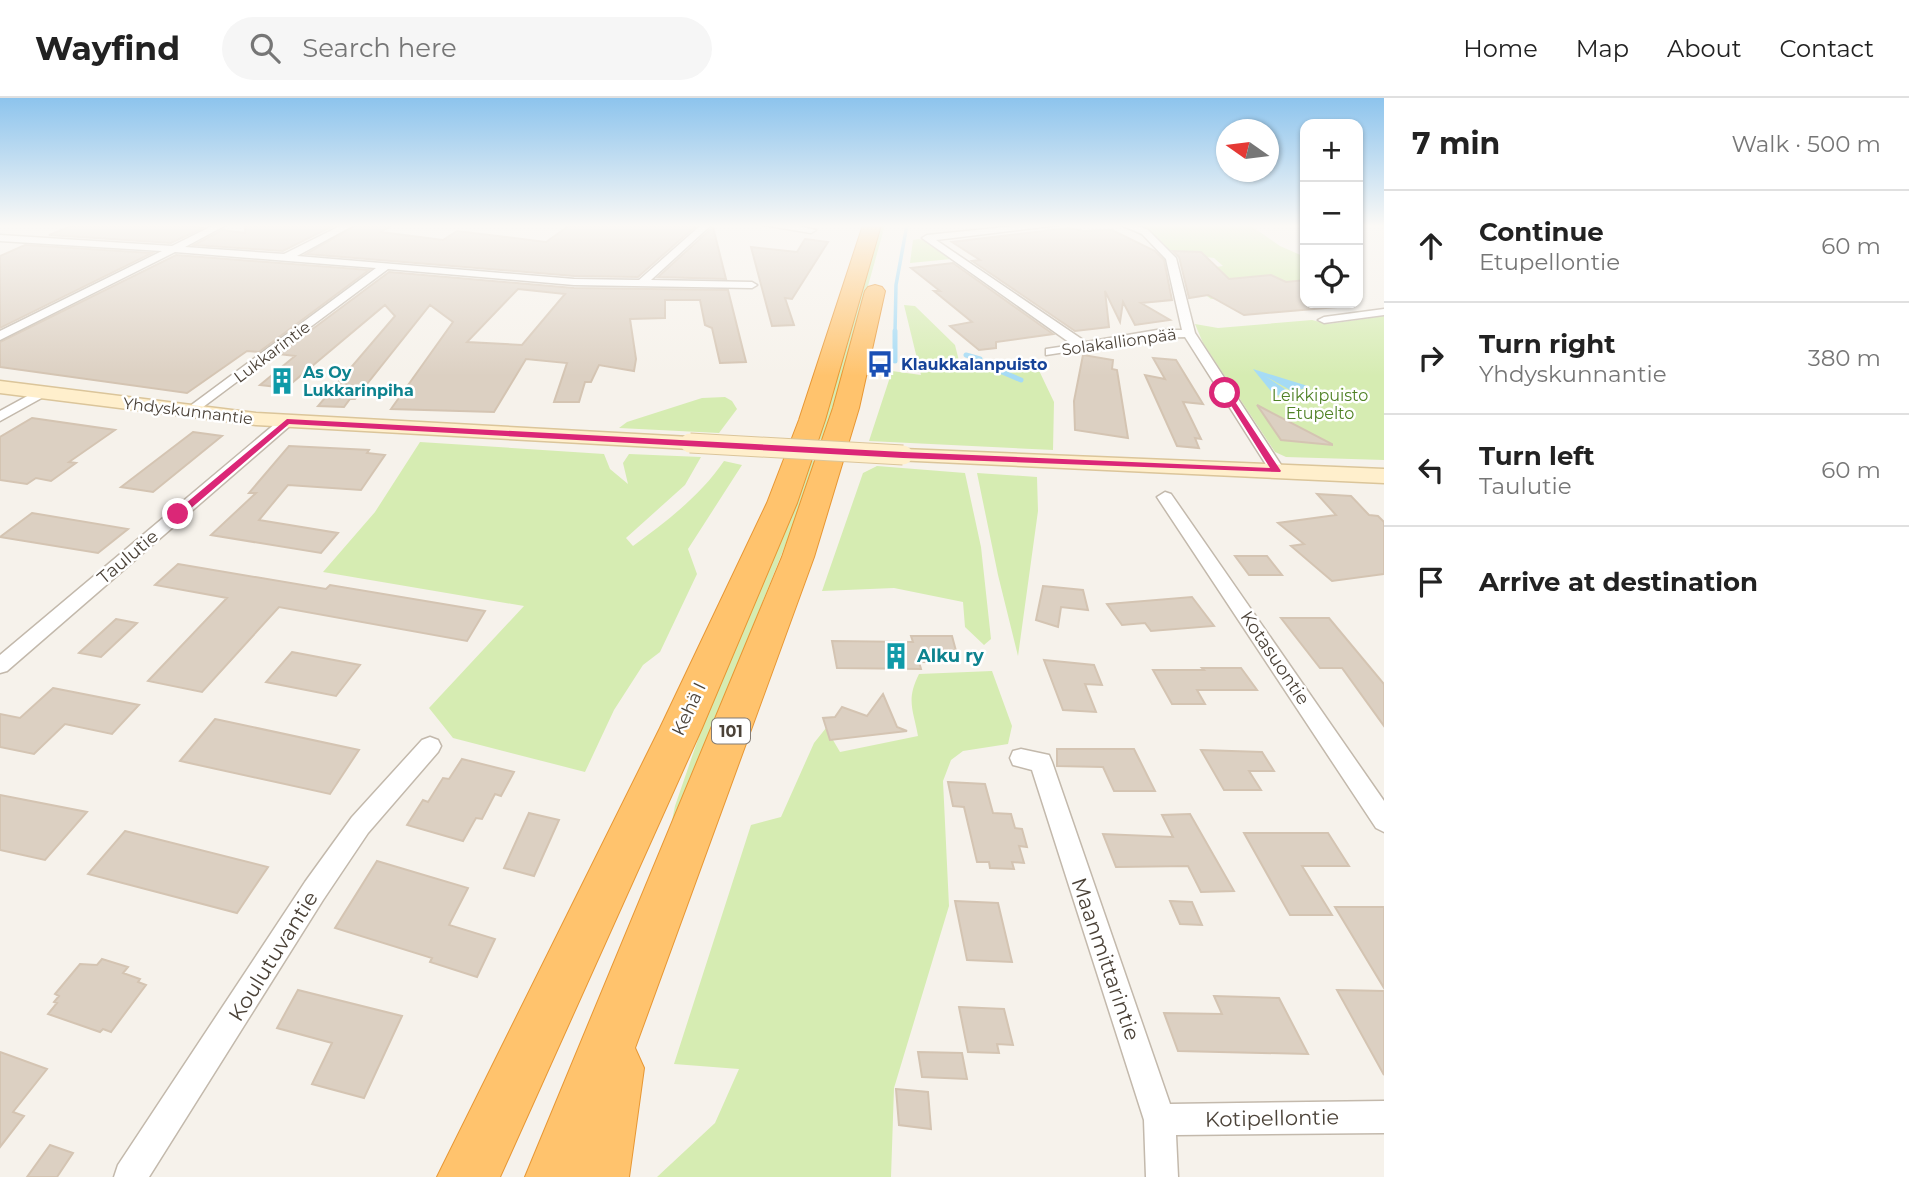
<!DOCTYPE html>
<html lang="en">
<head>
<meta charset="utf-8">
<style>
  :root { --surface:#fff; --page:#f6f6f6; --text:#222; --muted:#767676; --line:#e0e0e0 }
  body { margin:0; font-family:Montserrat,sans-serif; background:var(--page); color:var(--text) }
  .controls { position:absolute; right:21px; top:21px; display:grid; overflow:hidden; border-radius:14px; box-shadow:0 2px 5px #0004 }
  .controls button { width:63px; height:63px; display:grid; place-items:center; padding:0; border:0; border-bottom:2px solid var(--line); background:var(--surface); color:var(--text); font:35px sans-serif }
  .compass { position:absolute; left:1216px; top:21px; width:63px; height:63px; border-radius:50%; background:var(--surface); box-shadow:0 2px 5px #0004; rotate:284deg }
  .stop { position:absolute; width:21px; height:21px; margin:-16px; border:5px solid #db2777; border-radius:50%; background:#fff }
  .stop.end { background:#db2777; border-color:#fff; box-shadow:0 2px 7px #0008 }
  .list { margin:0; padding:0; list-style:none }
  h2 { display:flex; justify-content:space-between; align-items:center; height:91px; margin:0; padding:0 28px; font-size:30px }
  h2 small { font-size:23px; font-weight:400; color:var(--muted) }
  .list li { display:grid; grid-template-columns:46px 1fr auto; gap:21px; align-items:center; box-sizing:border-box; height:112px; padding:0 28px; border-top:2px solid var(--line) }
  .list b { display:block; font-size:26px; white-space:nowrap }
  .list p { margin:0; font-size:23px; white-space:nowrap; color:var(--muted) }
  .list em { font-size:23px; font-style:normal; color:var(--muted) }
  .icon { flex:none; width:38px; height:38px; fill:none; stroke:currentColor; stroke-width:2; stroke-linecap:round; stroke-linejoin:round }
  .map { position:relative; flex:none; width:1384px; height:1079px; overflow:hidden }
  header { display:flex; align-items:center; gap:42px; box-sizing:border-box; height:98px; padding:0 35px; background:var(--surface); border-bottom:2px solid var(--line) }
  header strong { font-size:33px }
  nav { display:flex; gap:38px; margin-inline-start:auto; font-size:24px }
  .search { width:490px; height:63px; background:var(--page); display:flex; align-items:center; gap:18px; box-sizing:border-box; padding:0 24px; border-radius:38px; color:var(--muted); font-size:26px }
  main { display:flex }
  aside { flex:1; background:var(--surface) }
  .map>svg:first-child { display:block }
</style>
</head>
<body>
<header>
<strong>Wayfind</strong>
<div class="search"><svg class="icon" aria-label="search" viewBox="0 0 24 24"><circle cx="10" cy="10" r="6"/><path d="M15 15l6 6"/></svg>Search here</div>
<nav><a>Home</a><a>Map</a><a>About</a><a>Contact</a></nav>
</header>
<main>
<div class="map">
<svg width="1384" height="1079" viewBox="0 0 1384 1079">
  <rect width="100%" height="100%" fill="#f6f2eb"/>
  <path fill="#d6ecb2" d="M880 127H885L825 342 817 341Z
    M1135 127H1250L1280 148 1305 159V182L1286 184 1305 195 1264 200 1257 196 1211 201 1207 198 1219 196 1216 169 1223 168 1214 160 1206 159 1201 154 1171 153 1157 139Z
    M919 141 926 143 951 161 910 165 913 142Z
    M904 207 915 208 955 247 959 263 974 273 989 266 1034 262 1054 304 1053 352 869 343 892 273 921 277Z
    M1384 218V362L1286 359 1275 354 1203 245 1195 226 1218 230 1312 222 1328 226Z
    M725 299 732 303 737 311 719 335 619 330 627 324 702 300Z
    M420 344 604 356 610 371 628 386 623 365 629 356 701 359 685 387 626 440 633 448C667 423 700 398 724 363L742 367 688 451 697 476 660 554 643 567 614 612 585 674 453 640 429 610 524 508 323 474 375 414Z
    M809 363H817L801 408 669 737 675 708 705 621Z
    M877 368 965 375 981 449 991 541 984 547 965 529 963 504 894 490 822 493 863 375Z
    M977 375 1037 379 1038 413 1018 558 998 477Z
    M992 573 1012 628 1008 646 963 653 951 662 943 683 949 808 894 990 891 1079H657L715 1025 739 971 674 966 751 727 781 719 814 645 826 630 840 654 918 638C913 611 906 602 919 576Z"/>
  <path fill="#a5dbf5" d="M1253 271 1311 289 1292 293 1265 278 1297 299 1274 297Z"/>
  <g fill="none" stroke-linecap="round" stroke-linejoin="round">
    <path stroke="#a5dbf5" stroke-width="3.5" d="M895 235 896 187 907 127"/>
    <path stroke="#a5dbf5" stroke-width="5" d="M966 257 980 261
      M895 263V233
      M993 270 1021 282"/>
  </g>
  <path fill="#dcd0c2" stroke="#d4c4b2" stroke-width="2" fill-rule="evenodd" d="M74 127H184L203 130 171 145 49 137Z
    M245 127H335L283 153 194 147 222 132 245 135Z
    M357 127H392L381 134 443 142 457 133 546 144 570 127H697L638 179 574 178 306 156Z
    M713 129 726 181 658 179Z
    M1069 130 1083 133 1112 132 1155 153 1164 162 1172 202 1141 205 1170 222 1135 227 1123 204 1120 224 1105 193 1109 229 1075 233 972 163 980 162 952 144Z
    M805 141 828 144 792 201 785 200 794 227 772 228 751 149 797 154Z
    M25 147 152 155 0 230V158Z
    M1173 153 1201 154 1229 181 1271 177 1286 184 1305 182V205H1329L1337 209 1244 217 1208 197 1189 200 1179 159Z
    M176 157 369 172 259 254 247 253 187 295 0 269V244Z
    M953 165 1053 236 996 244V250L979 252 950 228 972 224 934 193H940L911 170Z
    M389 174 574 190 728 192 746 264 720 265 712 230 705 227 700 202H665V220L630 221 636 261 634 273 599 267 591 284H585L579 304H554L567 265 526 261 494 314 391 311 453 224 430 207 355 301H350L344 309 318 308 395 218 385 207 286 290 260 287 295 258 279 256ZM518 191 565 196 522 247 467 244Z
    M1083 257 1113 262 1112 271 1117 272 1128 340 1075 332 1074 303Z
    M1153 260 1176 262 1203 306 1183 304 1201 341 1195 340 1199 350 1177 348 1145 277 1165 281Z
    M1257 307 1332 346V347L1281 342Z
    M32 320 115 332 69 364 76 365 51 383 36 380 27 386 0 382V339Z
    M193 334 222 338 153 394 121 389Z
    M289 348 369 352 367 355 385 357 361 392 288 387 259 422 338 435 321 455 211 437 256 395H249Z
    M1317 396 1351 398 1369 417 1378 418 1384 424V476L1332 483 1291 448 1304 446 1278 425 1336 417Z
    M32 415 128 431 98 455 0 439Z
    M1235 458H1267L1282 477H1249Z
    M178 466 326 491 330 487 485 513 467 543 279 509 202 594 148 583 227 500 155 487Z
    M1043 488 1083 492 1088 512 1061 509 1058 529 1036 522Z
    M1192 499 1214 528 1151 533 1145 525 1122 527 1107 506Z
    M1281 520H1329L1384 586V628L1342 570H1320Z
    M116 521 137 525 101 559 79 555Z
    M911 538H952L959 564H919L921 571 837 570 832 543 913 544Z
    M292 554 360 567 336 598 266 584Z
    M1044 562 1094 567 1102 587 1085 586 1096 614 1063 612Z
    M1202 570H1241L1257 592H1197L1205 606H1172L1153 572H1204Z
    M53 590 139 607 112 636 65 626 34 656 0 649V616L20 620Z
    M883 596 897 629 907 633 830 642 823 620 835 619 842 609 867 618Z
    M215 621 359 652 330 696 180 663Z
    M1057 651H1134L1155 693H1114L1103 669 1057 668Z
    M1201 652 1262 654 1274 673H1249L1261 692H1224Z
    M462 661 514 674 501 698 495 696 482 721 476 720 463 743 407 727 423 702 428 704 443 680 449 681Z
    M948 684 985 686 993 715 1011 716 1015 730 1022 731 1027 749 1019 748 1024 765 1012 764 1014 771 990 770 989 764H977L964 709 953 708Z
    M0 697 87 714 45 762 0 752Z
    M529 715 559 722 534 778 504 770Z
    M1190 716 1234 793 1201 794 1188 768 1116 769 1103 736 1173 739 1162 717Z
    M125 733 268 769 237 815 88 776Z
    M1244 735H1328L1349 768H1302L1332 817H1290Z
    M377 763 468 790 449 827 495 841 477 879 430 864 432 860 335 830Z
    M955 803 998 805 1012 864 967 862Z
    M1170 803 1192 804 1202 827 1180 826Z
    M1335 809H1384V890Z
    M102 861 128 869 123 875 140 881 138 884 146 887 111 934 103 931 100 934 48 916 57 905 54 904 59 898 55 896 80 866 97 867Z
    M298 892 402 918 364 1000 312 986 332 945 277 930Z
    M1337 892 1384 893V977Z
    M1214 898 1279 900 1308 956 1178 953 1164 915 1222 916Z
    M959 909 1004 911 1013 947 997 946 999 955 968 954Z
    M0 954 47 971 13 1014 24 1018 0 1049Z
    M918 954 962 955 967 981 922 979Z
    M896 991 928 994 931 1031 899 1027Z
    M50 1047 73 1055 57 1079H27Z"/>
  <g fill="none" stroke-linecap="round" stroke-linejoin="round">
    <defs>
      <path id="street" d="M214 127H226L185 149 284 156 342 127H354L297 158 574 181 639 182 701 127H711L651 182 752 184 757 187 752 190 574 187 388 171 191 318 184 314 186 311 376 170 175 154 0 242V233L162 153 0 143V137L172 148Z
        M763 127H794L816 132 811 135Z
        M1025 127H1059L936 142 1086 244 1157 232H1182L1166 161 1142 136 1121 127H1135L1148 132 1176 160 1195 235 1285 373 1282 376H1272L1185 239 1157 240 1046 257V251L1073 247 922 140 927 137Z
        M1384 211V217L1324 225 1318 222 1324 219Z
        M42 290 47 291V297L0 323V313Z
        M287 319 292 320V326L7 573 0 575V557L282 320Z
        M1165 394 1171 396 1384 703V734L1376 730 1157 399Z
        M430 639 438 642 441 648 438 654 368 735 323 802 149 1079H114L118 1067 305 784 352 719 422 642Z
        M1021 651 1049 657 1052 664 1170 1006 1384 1003V1035L1176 1037 1178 1079H1146L1144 1022 1032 672 1013 667 1010 660 1013 653Z"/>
      <path id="secondary" d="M0 283 256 315 690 339 697 341 700 345 697 349 690 351 256 327 0 295Z
        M903 351 1384 371V385L895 362 892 357 895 352Z"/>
      <path id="highway" d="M863 127H881L825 322 797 405 702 630 500 1079H437L660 630 767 405 799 322Z
        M875 187 882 189 885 193 859 310 814 459 635 950 644 970 629 1079H525L782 459 833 310 865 193 868 189Z"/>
    </defs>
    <use href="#street" stroke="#c3b9ac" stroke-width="3"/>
    <use href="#secondary" stroke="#dbc59a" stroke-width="3"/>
    <use href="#highway" stroke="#e79734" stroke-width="2"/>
    <use href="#street" fill="#fff" fill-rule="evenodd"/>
    <use href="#secondary" fill="#ffefcc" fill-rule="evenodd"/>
    <use href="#highway" fill="#ffc36d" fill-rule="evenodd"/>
    <defs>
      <path id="secondary-bridge" d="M690 345 903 357"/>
    </defs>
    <use href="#secondary-bridge" stroke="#dbc59a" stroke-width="21" stroke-linecap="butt"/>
    <use href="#secondary-bridge" stroke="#ffefcc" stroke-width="19"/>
  </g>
  <linearGradient id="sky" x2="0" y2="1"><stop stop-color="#8dc4ed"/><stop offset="0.46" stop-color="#fbf9f6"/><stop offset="1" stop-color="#fbf9f6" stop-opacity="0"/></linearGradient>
  <rect width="1384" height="278" fill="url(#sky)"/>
  <path fill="#db2777" d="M1222 293H1228L1281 373 1280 374 903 360 289 326 182 418 173 416 287 321 903 354 1270 370Z"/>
  <defs>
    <symbol id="bus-bare" viewBox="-9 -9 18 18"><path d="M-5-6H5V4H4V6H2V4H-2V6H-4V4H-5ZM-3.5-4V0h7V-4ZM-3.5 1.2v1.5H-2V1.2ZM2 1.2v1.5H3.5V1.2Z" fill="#1a4fb4" stroke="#fff" stroke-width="2.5" paint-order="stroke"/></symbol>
    <symbol id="building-bare" viewBox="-9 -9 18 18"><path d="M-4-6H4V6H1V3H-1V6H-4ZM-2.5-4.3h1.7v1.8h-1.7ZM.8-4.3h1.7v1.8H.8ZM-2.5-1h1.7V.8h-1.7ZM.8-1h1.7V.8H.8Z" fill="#0f9aa8" stroke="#fff" stroke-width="2.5" paint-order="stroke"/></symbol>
  </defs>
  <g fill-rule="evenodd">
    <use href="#bus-bare" x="861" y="247" width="38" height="38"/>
    <use href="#building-bare" x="263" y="264" width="38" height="38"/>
    <use href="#building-bare" x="877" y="539" width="38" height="38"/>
  </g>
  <g text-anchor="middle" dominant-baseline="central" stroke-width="5" stroke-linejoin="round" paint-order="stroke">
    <g font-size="16" fill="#4b4238" stroke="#fff">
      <text transform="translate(1119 244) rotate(-8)">Solakallionpää</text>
      <text transform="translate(272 254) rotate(-37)">Lukkarintie</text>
      <text transform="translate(188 313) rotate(7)">Yhdyskunnantie</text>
    </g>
    <g font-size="16" font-weight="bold" fill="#164399" stroke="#fff" text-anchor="start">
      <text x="901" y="266">Klaukkalanpuisto</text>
    </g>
    <g font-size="16" font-weight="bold" fill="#0d838f" stroke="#fff" text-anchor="start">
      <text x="303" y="274">As Oy<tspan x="303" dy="18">Lukkarinpiha</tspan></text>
    </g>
    <g font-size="16" fill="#508226" stroke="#fff">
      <text x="1320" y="297">Leikkipuisto<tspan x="1320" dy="18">Etupelto</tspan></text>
    </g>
    <rect fill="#fff" stroke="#817b74" stroke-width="2" x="712" y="620.5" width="38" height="25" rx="5"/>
    <g font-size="16" font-weight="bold" fill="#4b4238">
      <text x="731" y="633">101</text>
    </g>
    <g font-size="18" fill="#4b4238" stroke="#fff">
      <text transform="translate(128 459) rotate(-40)">Taulutie</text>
      <text transform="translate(1275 560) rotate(56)">Kotasuontie</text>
      <text transform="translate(689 611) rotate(-65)">Kehä I</text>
    </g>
    <g font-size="18" font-weight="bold" fill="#0d838f" stroke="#fff" text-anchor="start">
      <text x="917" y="558">Alku ry</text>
    </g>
    <g font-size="21" fill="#4b4238" stroke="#fff">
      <text transform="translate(273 858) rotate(-58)">Koulutuvantie</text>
      <text transform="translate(1106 861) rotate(71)">Maanmittarintie</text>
      <text transform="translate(1272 1020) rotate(-1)">Kotipellontie</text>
    </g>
  </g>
</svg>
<div class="controls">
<button>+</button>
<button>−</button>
<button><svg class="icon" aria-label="locate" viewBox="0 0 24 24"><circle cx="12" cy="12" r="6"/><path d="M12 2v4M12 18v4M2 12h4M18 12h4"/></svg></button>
</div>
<svg class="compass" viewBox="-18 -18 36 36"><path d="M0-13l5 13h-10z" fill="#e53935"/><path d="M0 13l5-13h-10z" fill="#767676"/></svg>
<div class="stop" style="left:1225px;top:295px"></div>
<div class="stop end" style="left:178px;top:416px"></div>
</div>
<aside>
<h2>7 min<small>Walk · 500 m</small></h2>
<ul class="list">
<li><svg class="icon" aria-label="ahead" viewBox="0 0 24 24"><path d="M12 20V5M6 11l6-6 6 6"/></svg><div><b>Continue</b><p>Etupellontie</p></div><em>60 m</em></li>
<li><svg class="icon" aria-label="right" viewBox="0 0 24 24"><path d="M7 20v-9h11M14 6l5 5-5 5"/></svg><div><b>Turn right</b><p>Yhdyskunnantie</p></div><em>380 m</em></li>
<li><svg class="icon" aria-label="left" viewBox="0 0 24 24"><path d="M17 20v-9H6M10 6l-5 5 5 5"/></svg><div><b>Turn left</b><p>Taulutie</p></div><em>60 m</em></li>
<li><svg class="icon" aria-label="arrive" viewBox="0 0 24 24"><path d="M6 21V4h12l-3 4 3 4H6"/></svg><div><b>Arrive at destination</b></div></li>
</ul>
</aside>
</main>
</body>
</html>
